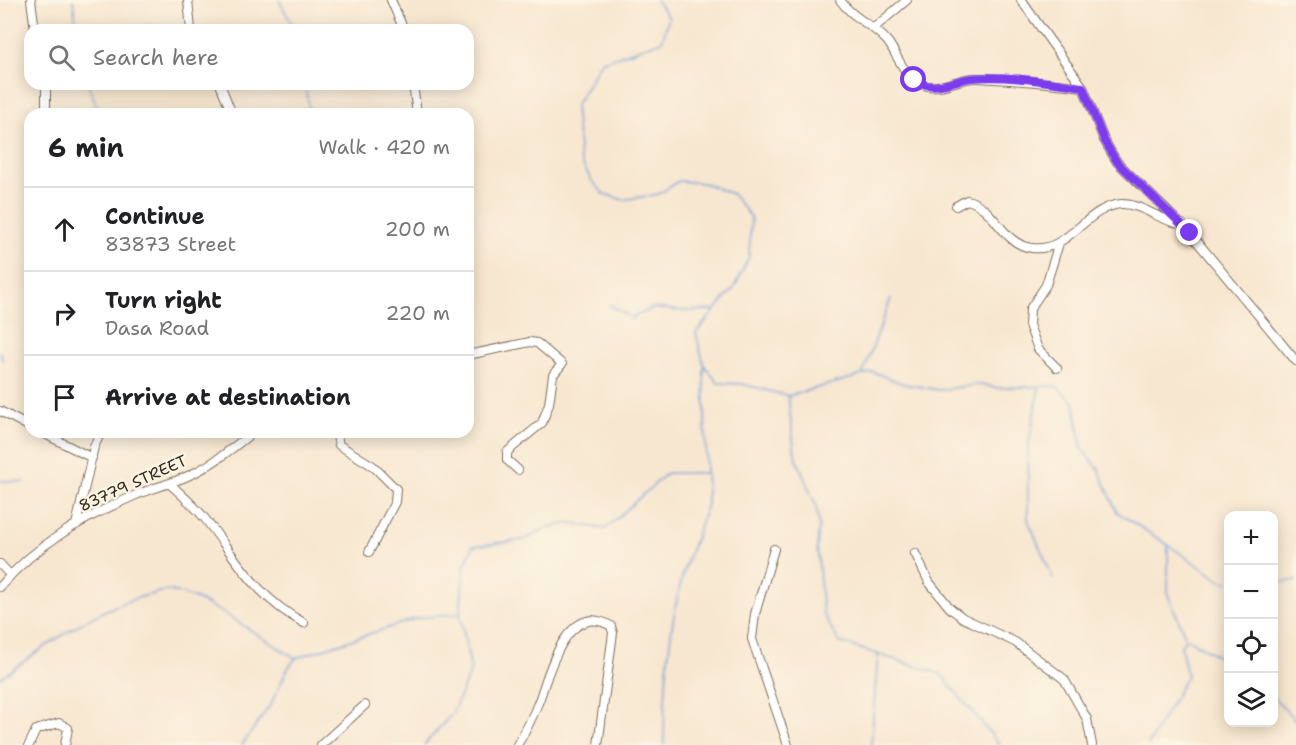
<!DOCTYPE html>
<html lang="en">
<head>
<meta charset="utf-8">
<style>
  :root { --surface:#fff; --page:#f6f6f6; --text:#202124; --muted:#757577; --line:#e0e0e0 }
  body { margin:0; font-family:"Shantell Sans",sans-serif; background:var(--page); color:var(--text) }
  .controls { position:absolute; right:18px; bottom:18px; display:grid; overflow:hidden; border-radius:12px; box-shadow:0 3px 15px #0003 }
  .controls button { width:54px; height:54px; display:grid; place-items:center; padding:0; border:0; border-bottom:2px solid var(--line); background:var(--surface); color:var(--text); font:30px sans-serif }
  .stop { position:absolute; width:18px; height:18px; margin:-14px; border:4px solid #7c3aed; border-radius:50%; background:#fff }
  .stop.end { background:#7c3aed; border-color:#fff; box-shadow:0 2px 6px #0008 }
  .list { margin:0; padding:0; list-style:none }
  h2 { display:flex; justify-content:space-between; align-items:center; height:78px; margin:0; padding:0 24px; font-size:26px }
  h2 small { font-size:20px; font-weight:400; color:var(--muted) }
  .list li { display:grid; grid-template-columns:39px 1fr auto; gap:18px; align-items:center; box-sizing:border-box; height:84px; padding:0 24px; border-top:2px solid var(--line) }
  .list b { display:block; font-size:22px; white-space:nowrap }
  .list p { margin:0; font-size:20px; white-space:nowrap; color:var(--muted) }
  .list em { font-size:20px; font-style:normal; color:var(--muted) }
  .icon { flex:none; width:33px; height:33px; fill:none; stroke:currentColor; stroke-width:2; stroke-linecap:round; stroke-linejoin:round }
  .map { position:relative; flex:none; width:1296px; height:745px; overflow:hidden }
  .search { position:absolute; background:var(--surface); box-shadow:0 3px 15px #0003; left:24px; top:24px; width:450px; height:66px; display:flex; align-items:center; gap:15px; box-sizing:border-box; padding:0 21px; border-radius:18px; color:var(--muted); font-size:22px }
  .panel { position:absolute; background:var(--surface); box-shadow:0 3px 15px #0003; left:24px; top:108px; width:450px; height:330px; border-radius:18px }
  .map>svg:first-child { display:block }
</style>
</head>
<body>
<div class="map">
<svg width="1296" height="745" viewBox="0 0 1296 745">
  <rect width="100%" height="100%" fill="#fcf5e5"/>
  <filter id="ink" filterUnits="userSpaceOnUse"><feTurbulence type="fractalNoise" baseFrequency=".0167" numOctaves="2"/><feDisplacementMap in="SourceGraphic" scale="12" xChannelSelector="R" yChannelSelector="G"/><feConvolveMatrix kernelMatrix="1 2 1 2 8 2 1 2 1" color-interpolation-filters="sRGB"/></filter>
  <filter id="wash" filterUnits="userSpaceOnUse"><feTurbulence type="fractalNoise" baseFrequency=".008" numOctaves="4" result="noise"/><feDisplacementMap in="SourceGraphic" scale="24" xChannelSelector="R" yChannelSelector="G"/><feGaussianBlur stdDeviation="1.35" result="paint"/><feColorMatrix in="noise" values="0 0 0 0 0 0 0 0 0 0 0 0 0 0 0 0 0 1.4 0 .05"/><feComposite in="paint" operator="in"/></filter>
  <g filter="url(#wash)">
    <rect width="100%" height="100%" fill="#f8e7d0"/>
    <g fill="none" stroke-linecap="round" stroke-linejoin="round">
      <path stroke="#6e9cd6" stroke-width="1.5" d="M73 0 77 30
        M279 0 295 30
        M656 0 669 18 662 41 601 62 575 106 580 160 592 181 604 194 623 200 659 194 679 181 704 183 732 194 751 217 749 257 734 288 696 333 704 365 718 383 742 384 788 396 873 372 904 384 939 390 974 385H986L994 388 1056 386 1074 402 1082 449 1098 468 1117 512 1168 545V595L1186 638 1181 646 1187 676 1148 745
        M88 84 100 114
        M305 84 310 114
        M610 305 632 318 653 308 682 311 714 310
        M0 352 2 360
        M863 373 891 298
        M1039 388 1028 448V520L1053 578
        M788 396 795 455 816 506 819 524 817 547 823 614 839 642 941 674 1000 745
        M0 481 25 482
        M1168 545 1221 581 1228 582
        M1274 582 1296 581
        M1188 639 1228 662
        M0 678C47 646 96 606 153 594 158 593 165 590 171 591 210 598 260 639 296 658L418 618 460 614
        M1274 698 1296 721
        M242 745 271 704 288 668 296 658
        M424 745 452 714 471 670 460 614 464 567 473 546 524 540 546 528 570 523 605 529 667 473H707
        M664 745C664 690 669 617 686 565 692 544 702 525 707 503L704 368
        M871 745 878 654"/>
    </g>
  </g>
  <g filter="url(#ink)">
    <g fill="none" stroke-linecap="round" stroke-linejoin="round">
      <defs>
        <path id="minor" d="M31 0 35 30
          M188 0 191 30
          M391 0 404 30
          M840 0C853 19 874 25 888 42 898 56 905 79 923 85 942 91 959 77 977 78 1014 80 1046 82 1083 87
          M1021 0 1083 87 1104 140 1117 162 1190 233 1296 361
          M874 28 907 0
          M220 84 232 114
          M413 84 417 114
          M46 114V84
          M956 206 967 200C996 207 1001 244 1032 248 1068 253 1086 207 1121 204 1141 203 1161 222 1182 224
          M468 355 530 342 537 343 562 364 553 375 549 404 542 423 507 452V460L518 470
          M1057 368 1038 349 1029 325 1030 309 1046 285 1059 243
          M0 411 30 427
          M41 432 92 458
          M336 432 339 445 373 466 396 489 395 502 369 552
          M170 484C182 495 195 506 206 520 238 561 256 597 304 623
          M76 525 94 447 101 432
          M774 549 755 614 752 639 788 745
          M915 553 929 582 950 608 963 618 1015 642 1064 679 1087 719 1092 745
          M0 564 10 575
          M0 587C36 544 85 517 136 495 155 487 174 483 192 474 215 463 234 447 253 432
          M29 745 36 730 59 723 68 728 65 745
          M321 745 365 705
          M517 745C526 731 534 714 540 698 549 671 568 600 611 626L613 633 598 745"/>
      </defs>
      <use href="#minor" stroke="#7d6c5c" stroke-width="10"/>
      <use href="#minor" stroke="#fff" stroke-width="8"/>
    </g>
  </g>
  <g fill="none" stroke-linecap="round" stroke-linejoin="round" filter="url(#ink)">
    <path stroke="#7c3aed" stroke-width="8" d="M914 80C933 93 952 80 972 78 1009 75 1046 82 1083 87L1104 140 1117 162 1190 233"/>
  </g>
  <g text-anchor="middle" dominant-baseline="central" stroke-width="5" stroke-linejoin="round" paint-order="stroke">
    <g font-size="16" fill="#3b2a1e" stroke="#fcf5e5">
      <text transform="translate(133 483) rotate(-24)">83779 STREET</text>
    </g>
  </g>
</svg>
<div class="controls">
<button>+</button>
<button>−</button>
<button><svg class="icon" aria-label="locate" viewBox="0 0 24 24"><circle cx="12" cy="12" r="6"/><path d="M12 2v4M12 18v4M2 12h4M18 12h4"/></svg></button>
<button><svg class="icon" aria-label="layers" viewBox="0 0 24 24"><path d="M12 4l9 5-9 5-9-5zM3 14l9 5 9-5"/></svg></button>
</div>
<div class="stop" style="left:914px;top:80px"></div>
<div class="stop end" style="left:1190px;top:233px"></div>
<div class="search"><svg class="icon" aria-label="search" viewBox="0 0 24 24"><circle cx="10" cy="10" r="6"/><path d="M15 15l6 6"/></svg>Search here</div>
<section class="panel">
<h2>6 min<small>Walk · 420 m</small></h2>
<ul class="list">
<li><svg class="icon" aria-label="ahead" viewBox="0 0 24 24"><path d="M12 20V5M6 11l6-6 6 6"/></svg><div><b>Continue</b><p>83873 Street</p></div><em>200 m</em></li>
<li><svg class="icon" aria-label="right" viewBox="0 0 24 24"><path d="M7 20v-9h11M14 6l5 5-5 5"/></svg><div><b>Turn right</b><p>Dasa Road</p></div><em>220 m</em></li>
<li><svg class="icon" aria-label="arrive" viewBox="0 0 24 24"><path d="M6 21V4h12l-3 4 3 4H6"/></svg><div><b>Arrive at destination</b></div></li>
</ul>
</section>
</div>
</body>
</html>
